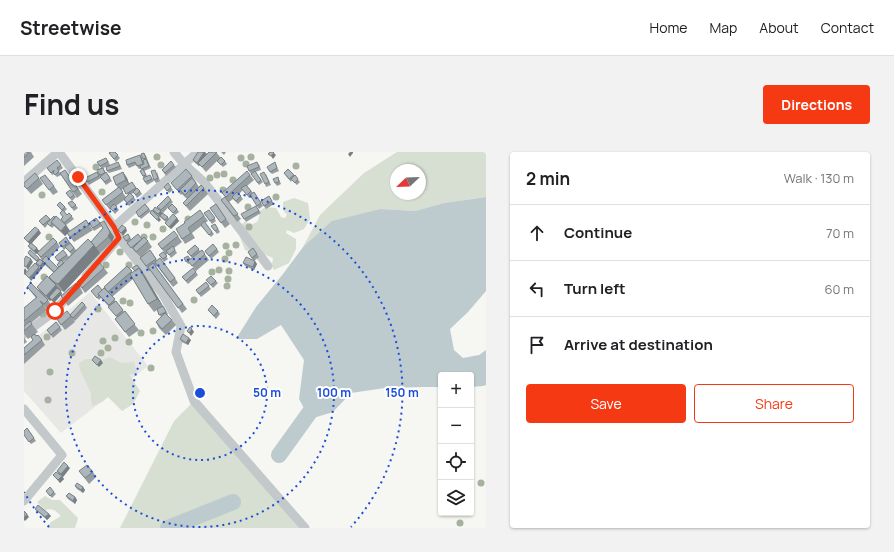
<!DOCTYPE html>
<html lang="en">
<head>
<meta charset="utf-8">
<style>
  :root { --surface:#fff; --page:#f2f2f2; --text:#202124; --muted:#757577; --line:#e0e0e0; --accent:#f53a13 }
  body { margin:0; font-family:Manrope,sans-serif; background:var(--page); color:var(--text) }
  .controls { position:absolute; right:12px; bottom:12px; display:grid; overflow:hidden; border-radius:4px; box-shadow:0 1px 3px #0004 }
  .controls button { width:36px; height:36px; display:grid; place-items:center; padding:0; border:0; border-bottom:1px solid var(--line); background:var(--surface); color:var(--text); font:20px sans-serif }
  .compass { position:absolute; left:366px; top:12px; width:36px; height:36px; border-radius:50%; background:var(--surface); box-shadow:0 1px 3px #0004; rotate:247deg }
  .stop { position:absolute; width:12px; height:12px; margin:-9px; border:3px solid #f53a13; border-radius:50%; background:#fff }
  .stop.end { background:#f53a13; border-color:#fff; box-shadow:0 1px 4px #0008 }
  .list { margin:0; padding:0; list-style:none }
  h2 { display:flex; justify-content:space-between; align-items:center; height:52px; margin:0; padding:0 16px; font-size:17px }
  h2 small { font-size:13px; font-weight:400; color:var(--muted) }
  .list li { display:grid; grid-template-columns:26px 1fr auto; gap:12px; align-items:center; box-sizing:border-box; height:56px; padding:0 16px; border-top:1px solid var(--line) }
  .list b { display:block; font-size:15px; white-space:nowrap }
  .list em { font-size:13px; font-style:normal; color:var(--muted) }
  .actions { display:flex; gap:8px; padding:12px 16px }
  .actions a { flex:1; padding:9px 0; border:1px solid var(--accent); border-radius:4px; text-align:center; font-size:14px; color:var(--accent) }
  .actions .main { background:var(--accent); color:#fff }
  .icon { flex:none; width:22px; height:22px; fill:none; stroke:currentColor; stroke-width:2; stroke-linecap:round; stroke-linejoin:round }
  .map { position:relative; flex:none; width:462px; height:376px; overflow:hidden; border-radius:4px }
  header { display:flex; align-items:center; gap:24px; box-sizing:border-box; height:56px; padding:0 20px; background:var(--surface); border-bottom:1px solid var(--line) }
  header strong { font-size:19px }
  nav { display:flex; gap:22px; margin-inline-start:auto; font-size:14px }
  .intro { display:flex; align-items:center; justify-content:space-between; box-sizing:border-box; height:96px; padding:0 24px }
  h1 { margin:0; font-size:28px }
  .button { padding:10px 18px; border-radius:4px; background:var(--accent); color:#fff; font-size:14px; font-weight:700 }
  main { display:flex; gap:24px; padding:0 24px }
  aside { flex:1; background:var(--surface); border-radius:4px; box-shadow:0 1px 3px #0004 }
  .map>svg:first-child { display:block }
</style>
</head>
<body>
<header>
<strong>Streetwise</strong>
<nav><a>Home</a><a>Map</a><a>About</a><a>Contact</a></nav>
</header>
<div class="intro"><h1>Find us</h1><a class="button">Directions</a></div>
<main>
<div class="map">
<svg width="462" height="376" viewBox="0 0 462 376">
  <rect width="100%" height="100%" fill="#f6f6f2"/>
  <path fill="#e7e7e5" d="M66 140 124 214 37 281 0 239V196Z"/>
  <path fill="#d7ded2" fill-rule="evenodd" d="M373 0H462V45L420 51 391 59 357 57 279 95 296 63 340 21ZM372 18H396V42H372Z
    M270 46 284 51 286 67 280 77 270 81 263 78 262 81 272 87V97L265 111 250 118 248 114 249 106 242 103 239 105 221 98 213 78 220 70 229 72 234 69 236 59 241 55 252 56 257 65 261 66 263 63 259 58V50Z
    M86 205 97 211 110 210 113 222H105L116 239 109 252 98 259 84 245 78 250 68 254 67 247V241L56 218 55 211 62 207 79 208Z
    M170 249 275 376H96L150 269Z
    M21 344 28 348H36L54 366 51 376H23L27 370 37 364C31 359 30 356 21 358L13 350Z"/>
  <path fill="#bdcbcf" d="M462 45V139L444 160 426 177 430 198 439 206 455 203 462 198V233L459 234 447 235V223H417V235H399L361 236 327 241 309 260 286 267 275 247 280 208 257 173 233 187H212L232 155 259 122 279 95 308 69 357 57 391 59 420 51Z"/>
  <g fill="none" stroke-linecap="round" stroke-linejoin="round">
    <path stroke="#bdcbcf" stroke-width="16" d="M255 303 296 246
      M144 376 209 350"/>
    <path stroke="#c3c8cb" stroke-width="9" d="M35 0 90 75 95 86 138 141 157 174 152 200 170 249 281 376
      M150 0 160 12 180 30 244 114
      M0 30 34 0
      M90 75 174 0
      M62 124 95 86
      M0 182 31 159 48 139
      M0 257 38 303 0 349"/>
  </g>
  <g fill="#a6b1a0">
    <circle cx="133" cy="5" r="3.5"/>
    <circle cx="227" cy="5" r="3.5"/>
    <circle cx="217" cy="6" r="3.5"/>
    <circle cx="222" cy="12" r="3.5"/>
    <circle cx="137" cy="13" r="3.5"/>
    <circle cx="272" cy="14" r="3.5"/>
    <circle cx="72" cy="15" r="3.5"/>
    <circle cx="200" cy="22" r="3.5"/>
    <circle cx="193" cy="23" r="3.5"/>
    <circle cx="186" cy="26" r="3.5"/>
    <circle cx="209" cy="28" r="3.5"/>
    <circle cx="199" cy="38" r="3.5"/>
    <circle cx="78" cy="40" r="3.5"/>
    <circle cx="18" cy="43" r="3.5"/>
    <circle cx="252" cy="45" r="3.5"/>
    <circle cx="224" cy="55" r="3.5"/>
    <circle cx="164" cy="67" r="3.5"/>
    <circle cx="111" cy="70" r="3.5"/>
    <circle cx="123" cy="73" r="3.5"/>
    <circle cx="225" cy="75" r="3.5"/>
    <circle cx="139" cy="77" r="3.5"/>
    <circle cx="25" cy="85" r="3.5"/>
    <circle cx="120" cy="85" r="3.5"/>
    <circle cx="129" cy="85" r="3.5"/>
    <circle cx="212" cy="93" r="3.5"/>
    <circle cx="202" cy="94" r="3.5"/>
    <circle cx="96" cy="100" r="3.5"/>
    <circle cx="205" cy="101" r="3.5"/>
    <circle cx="201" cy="107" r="3.5"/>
    <circle cx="82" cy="113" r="3.5"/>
    <circle cx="105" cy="113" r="3.5"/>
    <circle cx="195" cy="118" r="3.5"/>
    <circle cx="205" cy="119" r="3.5"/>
    <circle cx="188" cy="120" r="3.5"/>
    <circle cx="20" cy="125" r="3.5"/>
    <circle cx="204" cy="127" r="3.5"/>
    <circle cx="203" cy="134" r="3.5"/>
    <circle cx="170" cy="148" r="3.5"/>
    <circle cx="99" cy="149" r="3.5"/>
    <circle cx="106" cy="151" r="3.5"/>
    <circle cx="74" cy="157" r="3.5"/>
    <circle cx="19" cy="162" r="3.5"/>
    <circle cx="129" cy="179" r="3.5"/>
    <circle cx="117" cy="181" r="3.5"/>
    <circle cx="23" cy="185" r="3.5"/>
    <circle cx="91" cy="186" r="3.5"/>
    <circle cx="79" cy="189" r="3.5"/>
    <circle cx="105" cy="190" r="3.5"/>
    <circle cx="84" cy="196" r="3.5"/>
    <circle cx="48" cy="201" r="3.5"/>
    <circle cx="77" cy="201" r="3.5"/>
    <circle cx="127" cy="216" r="3.5"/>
    <circle cx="26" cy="220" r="3.5"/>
    <circle cx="24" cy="248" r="3.5"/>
    <circle cx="457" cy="331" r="3.5"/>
    <circle cx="436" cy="371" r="3.5"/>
  </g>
  <path fill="#959da1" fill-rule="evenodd" d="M0 0H7L10 5 0 14Z
    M91 0 96 6 92 10 85 1Z
    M192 0 196 5 201 9 203 12 199 15 193 9 182 20 176 13 175 14 171 11 169 8 183 2Z
    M197 0H202L200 3Z
    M120 1 122 4 127 16 120 19 123 24 128 26 130 29 123 33 121 30 120 26 116 19 118 18 117 16 115 17 112 13 105 16 103 13 116 3 118 6 120 12V8L117 2Z
    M33 8 39 16 35 19 36 21 41 18 58 42 53 46 37 23 33 25 30 22 28 23 23 16Z
    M84 9 86 13 79 16 82 21V20L88 29 82 33 76 25 73 18 77 16 73 10Z
    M235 12 237 18 231 20 239 30 235 33 225 19Z
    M96 13 98 17 85 21 83 19Z
    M150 13 152 15 142 24 138 18Z
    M252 13 255 19 248 22 246 20Z
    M264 17 276 30 273 33 268 28 267 30 260 21Z
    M73 20 77 26 65 33 63 30Z
    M99 20 103 26 105 32 108 30 112 36 116 39 118 42 113 46 110 41 107 42 112 48 105 54 100 48 92 54 95 58 91 62 87 57 86 58 78 48 94 36 92 33ZM99 37 104 43 102 45 97 38Z
    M133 20 136 29 132 31 130 28Z
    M242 22 247 33 242 35 241 32Z
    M226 23 230 28 223 34 229 41 230 40 239 54 235 57 227 44 225 46 219 38 215 42 219 47 214 52 209 47 205 50 198 41Z
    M168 24 175 35 180 36 184 42 166 59 159 51 163 47 158 42 157 43 147 31Z
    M254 25 257 32 253 34 251 31Z
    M15 26 19 32 7 42 0 34Z
    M16 26 30 34 34 40 29 43Z
    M144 31 149 38 145 41 140 35Z
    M46 38 52 45 48 49 42 41Z
    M245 44 250 52 242 57 237 49Z
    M201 45 217 67 213 70 197 48Z
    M147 48 149 50 139 61 133 55Z
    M48 49 54 56 50 59 44 51Z
    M121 52 127 59 117 67 112 60Z
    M192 52 206 72 201 76 186 56Z
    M33 53 41 55 43 57 40 60 43 63 45 61 50 67 42 73 46 79 62 68 69 78 50 90 43 81 41 84 30 74 28 76 24 72 21 76 15 69 22 63 26 68 31 66 39 71 38 59Z
    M144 56 153 57 155 60 151 63Z
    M234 57 237 61 222 70 220 67Z
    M129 58 137 59 145 67 153 66 155 69 147 77 141 71 142 70 131 61Z
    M176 58 184 69 181 71 190 82 187 85 177 74 168 81 171 86 161 92 158 87 161 71Z
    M185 58 192 69 188 72 180 61Z
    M80 69 90 85 88 90 76 101 40 140 36 138 38 142 30 151 27 148 26 149 16 140 13 135 28 129 25 125 30 121 21 113 17 117 12 111 13 110 6 104 4 101 18 108 13 101 33 90 36 95 25 107 34 116H35L33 113 35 110 31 105 39 98 45 105 39 110 40 111 47 102 42 96 40 98 35 91 42 85 52 98 67 90 79 76 78 74 70 79 65 71H76Z
    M191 72 196 80 193 82 187 74Z
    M17 81 8 91 15 99 12 102 6 97 4 94 6 92 0 86Z
    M104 82 107 87H118L124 89 128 95 118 104 126 98 133 108 151 126 154 131 149 135 133 114 132 115 163 157 158 161 127 119H125L116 105 105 93 99 85Z
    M154 84 158 90 150 96 153 101 147 106 144 101 142 103 134 92Z
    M171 93 176 99 178 98 185 108 172 119 166 111 164 112 160 106 167 107 168 106 163 100Z
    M229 96 235 105 230 109 233 112 230 118 221 114 219 111 229 108 224 100Z
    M193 97 195 100 187 107 181 99Z
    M139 100 144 107 140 110 135 103Z
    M113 113 120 122 139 154 141 157 144 162 143 163 148 168 152 173 142 183 135 176 132 170 137 165 133 158 130 160 124 152 109 127 88 145 115 178 105 185 91 167 93 166 85 155 77 146 75 148 67 139 78 138 86 142 80 135 103 114 109 121 111 119Z
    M80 116 84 121 61 141 53 130Z
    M169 116 174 123 164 132 158 125Z
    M182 128 192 129 194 131 189 136Z
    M182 130 187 137 177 145 172 138Z
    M3 135 24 148 27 153 23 157 20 154 23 158 7 171 14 180 11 182 18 188 21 193 0 212V196L9 188 7 185 4 187 0 182V156L12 146 7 140Z
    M56 135 59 141 44 154 37 144Z
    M61 153 63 156 51 169 49 167 51 170 41 178 33 167 46 163Z
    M184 158 194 159 196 162 192 167Z
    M36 175 38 178 29 186 23 178Z
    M0 185 3 190 0 192Z
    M156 187 167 188 164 193 158 190Z
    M3 276 12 289 7 292 0 283Z
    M46 316 39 325 35 322 40 327 36 331 29 323 35 322 33 319Z
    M55 319 69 320 72 325 65 332Z
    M51 334 59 335 61 338 59 341 53 337Z
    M22 339 30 340 32 342 28 346Z
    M42 344 51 345 53 348 51 352 44 347Z
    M11 357 27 364 23 368 13 359Z"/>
  <path fill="#798083" d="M180 0H181L183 2 174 11 176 13 175 14 173 11Z
    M326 0H329V1L326 5 324 2Z
    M250 1 252 3 249 7 247 4Z
    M116 3 118 6 120 15Z
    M99 20 103 26 106 34 102 28Z
    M137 59 138 62 136 65 134 62Z
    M135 65 137 68 135 70 133 68Z
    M153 66 155 69 147 77 145 75Z
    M80 69 90 85 88 90 84 85Z
    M42 73 46 79 41 84 37 79Z
    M102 76 103 79 99 84 97 81Z
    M15 78 17 81 6 93 4 90Z
    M70 93 76 101 40 140 34 132Z
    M13 96 15 99 12 102 10 99Z
    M7 107 9 110 4 118 2 115Z
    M231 109 233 112 230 118 229 115Z
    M19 110 21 113 17 117 16 114Z
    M15 115 17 118 7 129 5 126Z
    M1 116 3 119 0 123V118Z
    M115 116 121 124 139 154 133 147Z
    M32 133 36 138 28 147 25 145 27 148 26 149 22 144Z
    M37 139 38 142 30 151 28 148Z
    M168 177 170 180 167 184 165 181Z
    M165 186 167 188 164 193 162 191Z
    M77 208 79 211 75 215 73 213Z
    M44 314 46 316 39 325 37 322Z
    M38 324 40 327 36 331 34 328Z
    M59 335 61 338 59 341 57 338Z
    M51 345 53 348 51 352 49 349Z
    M3 362 5 365 1 369 0 368V366Z
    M25 362 27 364 23 368 21 365Z"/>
  <path fill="#adb7bb" stroke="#798083" d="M0 0H5L0 6Z
    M86 0H91L94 3 90 7 85 1Z
    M174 0H180L173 11 169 8Z
    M185 0H193L178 15 174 11Z
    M246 0H249L250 1 247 4 244 2Z
    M120 1 122 6 119 7 117 2Z
    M116 3 119 12 113 14 111 10 103 13 102 8Z
    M197 5 201 9 197 13 193 9Z
    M82 6 84 10 76 14 73 10Z
    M122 7 125 14 117 17 116 14 120 12 119 8Z
    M33 8 37 13 33 16 35 19 31 23 29 20 30 19V18L27 21 23 16Z
    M147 9 150 13 141 21 138 18Z
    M94 10 96 14 83 19 82 15Z
    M233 10 235 15 225 19 223 14Z
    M251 10 253 16 246 20 243 15Z
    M79 16 81 21 76 23 73 18Z
    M119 17 122 23 119 24 116 19Z
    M162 17 168 24 153 38 147 31Z
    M264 17 270 23 265 27 260 21Z
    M41 18 54 37 49 40 36 21Z
    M131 18 134 26 130 28 127 19Z
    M223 19 226 23 202 45 198 41Z
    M231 19 237 28 234 31 227 22Z
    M73 20 75 24 63 30 61 26Z
    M82 20 86 26 81 30 76 25Z
    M99 20 102 28 92 33 89 25Z
    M240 20 245 30 241 32 236 22Z
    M11 21 15 26 3 37 0 34V31Z
    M21 23 30 34 25 38 16 26Z
    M126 23 128 27 121 30 119 26Z
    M271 23 274 27 271 31 267 27Z
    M254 25 255 30 251 31 249 27Z
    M168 26 172 31 161 43 156 38Z
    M108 30 112 36 102 42 99 36Z
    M144 31 147 35 143 39 140 35Z
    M177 33 180 36 162 54 159 51Z
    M222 33 227 39 223 43 217 36Z
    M95 35 99 40 82 53 78 48Z
    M113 36 116 39 112 43 109 40Z
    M46 38 50 43 46 46 42 41Z
    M213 40 217 44 212 49 208 45Z
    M230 40 237 51 233 54 226 43Z
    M106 41 110 45 103 51 100 47Z
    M144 44 147 48 137 58 133 55Z
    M245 44 248 49 240 54 237 49Z
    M201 45 214 62 210 64 197 48Z
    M48 49 52 53 48 56 44 51Z
    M36 50 41 55 38 58 33 53Z
    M90 52 93 55 89 59 86 56Z
    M121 52 125 57 115 65 112 60Z
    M148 52 153 57 149 61 144 56Z
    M192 52 202 67 197 71 186 56Z
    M232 54 235 59 220 67 217 62Z
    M131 55 137 59 134 62 129 58Z
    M39 58 43 63 45 61 48 64 40 71 37 67 39 65 36 61Z
    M128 58 135 65 133 68 126 61Z
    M176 58 180 64 164 76 167 81 158 87 152 77 161 71 160 70Z
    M185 58 191 66 186 69 180 61Z
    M138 61 144 65 141 68 136 64Z
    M149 62 153 66 145 75 141 71Z
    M22 63 26 67 19 73 15 69Z
    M30 64 31 66 27 70 28 72 26 74 23 71Z
    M32 64 42 73 37 79 27 70Z
    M72 66 76 71 69 76 65 71Z
    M62 68 65 73 46 85 43 81Z
    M80 69 86 80 84 85 72 96 67 90 79 76 76 71Z
    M180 69 188 80 185 83 177 73Z
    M191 72 194 77 191 79 187 74Z
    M98 73 102 76 97 81 94 78Z
    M11 75 15 78 4 90 0 86Z
    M150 79 154 84 138 97 134 92Z
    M104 82 106 86 102 89 99 85Z
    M114 82 118 87 107 96 103 91Z
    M42 85 45 90 38 95 35 91Z
    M120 85 124 89 112 100 109 96Z
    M29 86 33 90 17 105 13 101Z
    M64 87 70 93 34 132 30 130 25 125Z
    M7 91 13 96 10 99 4 94Z
    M46 91 50 96 46 100 41 95Z
    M189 92 193 97 185 104 181 99Z
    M171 93 175 97 167 104 163 100Z
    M149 94 151 98 145 103 142 99Z
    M229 96 233 102 228 106 224 100Z
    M6 98 15 106 13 109 4 101Z
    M39 98 43 103 34 109 31 105Z
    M126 98 132 107 122 114 116 106Z
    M178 98 181 102 168 114 164 109Z
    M139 100 143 104 139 107 135 103Z
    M2 104 7 107 2 115 0 114V108Z
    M22 104 34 116 30 120 18 108Z
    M164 104 166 107 162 110 160 106Z
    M222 105 231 109 229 115 219 111Z
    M136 106 151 126 146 130 131 110Z
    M16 107 19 110 16 114 12 111Z
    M37 108 40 111 35 115 33 113Z
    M75 110 80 116 58 136 53 130Z
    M11 111 15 115 5 126 1 122Z
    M129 111 159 152 154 156 124 115Z
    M113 113 118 119H117L115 116 111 119 108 116Z
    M103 114 108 119 84 140 80 135Z
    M115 116 133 147 124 152 106 122Z
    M169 116 172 120 162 129 158 125Z
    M23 124 32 133 22 144 13 135Z
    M187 124 192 129 187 133 182 128Z
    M182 130 185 134 175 142 172 138Z
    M7 131 24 148 20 152 16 149 19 153 0 169V156L13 145 3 135Z
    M52 131 56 135 41 149 37 144Z
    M74 133 78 138 74 142 75 144 73 146 67 139Z
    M33 136 37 139 28 148 25 145Z
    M80 136 91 147 85 153 74 142Z
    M92 149 99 158 92 164 84 155Z
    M58 150 61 153 49 166 46 163Z
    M188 153 194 159 190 164 184 158Z
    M139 154 142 160 135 163 133 157Z
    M43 159 47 164 37 173 33 167Z
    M101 159 111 172 101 180 91 167Z
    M141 161 148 168 138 177 132 170Z
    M6 169 8 172 0 179V174Z
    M32 170 36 175 27 183 23 178Z
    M166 175 168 177 165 181 163 179Z
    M10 182 13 184 14 183 18 188 0 203V196L9 188 7 185Z
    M159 182 165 186 162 191 156 187Z
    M71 204 77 208 73 213 68 208Z
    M3 276 10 286 5 290 0 283V279Z
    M40 310 44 314 37 322 33 319Z
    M63 313 69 320 61 326 55 319Z
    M32 320 38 324 34 328 29 323Z
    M53 331 59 335 57 338 51 334Z
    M26 335 30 340 26 344 22 339Z
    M45 341 51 345 49 349 42 344Z
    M14 353 25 362 21 365 11 357Z
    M0 359 3 362 0 366Z"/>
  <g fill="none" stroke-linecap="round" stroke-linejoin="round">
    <path stroke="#f53a13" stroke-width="5" d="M31 159 95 86 90 75 54 25"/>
  </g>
  <g fill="none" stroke="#1d4ed8" stroke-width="2" stroke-dasharray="2 4">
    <circle cx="176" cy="241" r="67"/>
    <circle cx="176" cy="241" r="134"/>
    <path d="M25 375A202 202 0 0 1 0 340M0 142A202 202 0 1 1 327 375"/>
  </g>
  <circle cx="176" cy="241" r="6" fill="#1d4ed8" stroke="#fff" stroke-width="2"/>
  <g font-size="12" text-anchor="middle" font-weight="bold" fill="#1d4ed8" stroke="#fff" stroke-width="4" stroke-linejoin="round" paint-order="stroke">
    <text x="243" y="245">50 m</text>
    <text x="310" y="245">100 m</text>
    <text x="378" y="245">150 m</text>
  </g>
</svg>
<div class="controls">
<button>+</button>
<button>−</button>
<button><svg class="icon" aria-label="locate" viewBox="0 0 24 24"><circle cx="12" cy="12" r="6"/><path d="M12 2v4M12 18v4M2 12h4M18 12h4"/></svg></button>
<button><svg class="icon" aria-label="layers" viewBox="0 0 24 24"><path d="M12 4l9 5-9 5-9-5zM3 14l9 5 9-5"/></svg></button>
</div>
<svg class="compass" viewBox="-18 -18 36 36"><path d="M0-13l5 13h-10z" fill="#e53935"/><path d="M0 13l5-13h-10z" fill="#757577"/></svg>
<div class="stop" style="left:31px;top:159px"></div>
<div class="stop end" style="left:54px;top:25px"></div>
</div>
<aside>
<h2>2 min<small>Walk · 130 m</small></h2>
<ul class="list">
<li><svg class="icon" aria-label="ahead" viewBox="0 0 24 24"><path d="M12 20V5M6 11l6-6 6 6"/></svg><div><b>Continue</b></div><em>70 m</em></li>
<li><svg class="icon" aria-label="left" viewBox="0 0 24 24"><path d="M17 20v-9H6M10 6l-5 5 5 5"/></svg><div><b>Turn left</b></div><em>60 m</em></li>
<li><svg class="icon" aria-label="arrive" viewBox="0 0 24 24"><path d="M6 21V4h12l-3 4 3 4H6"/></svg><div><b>Arrive at destination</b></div></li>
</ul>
<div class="actions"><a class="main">Save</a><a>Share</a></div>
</aside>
</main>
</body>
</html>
